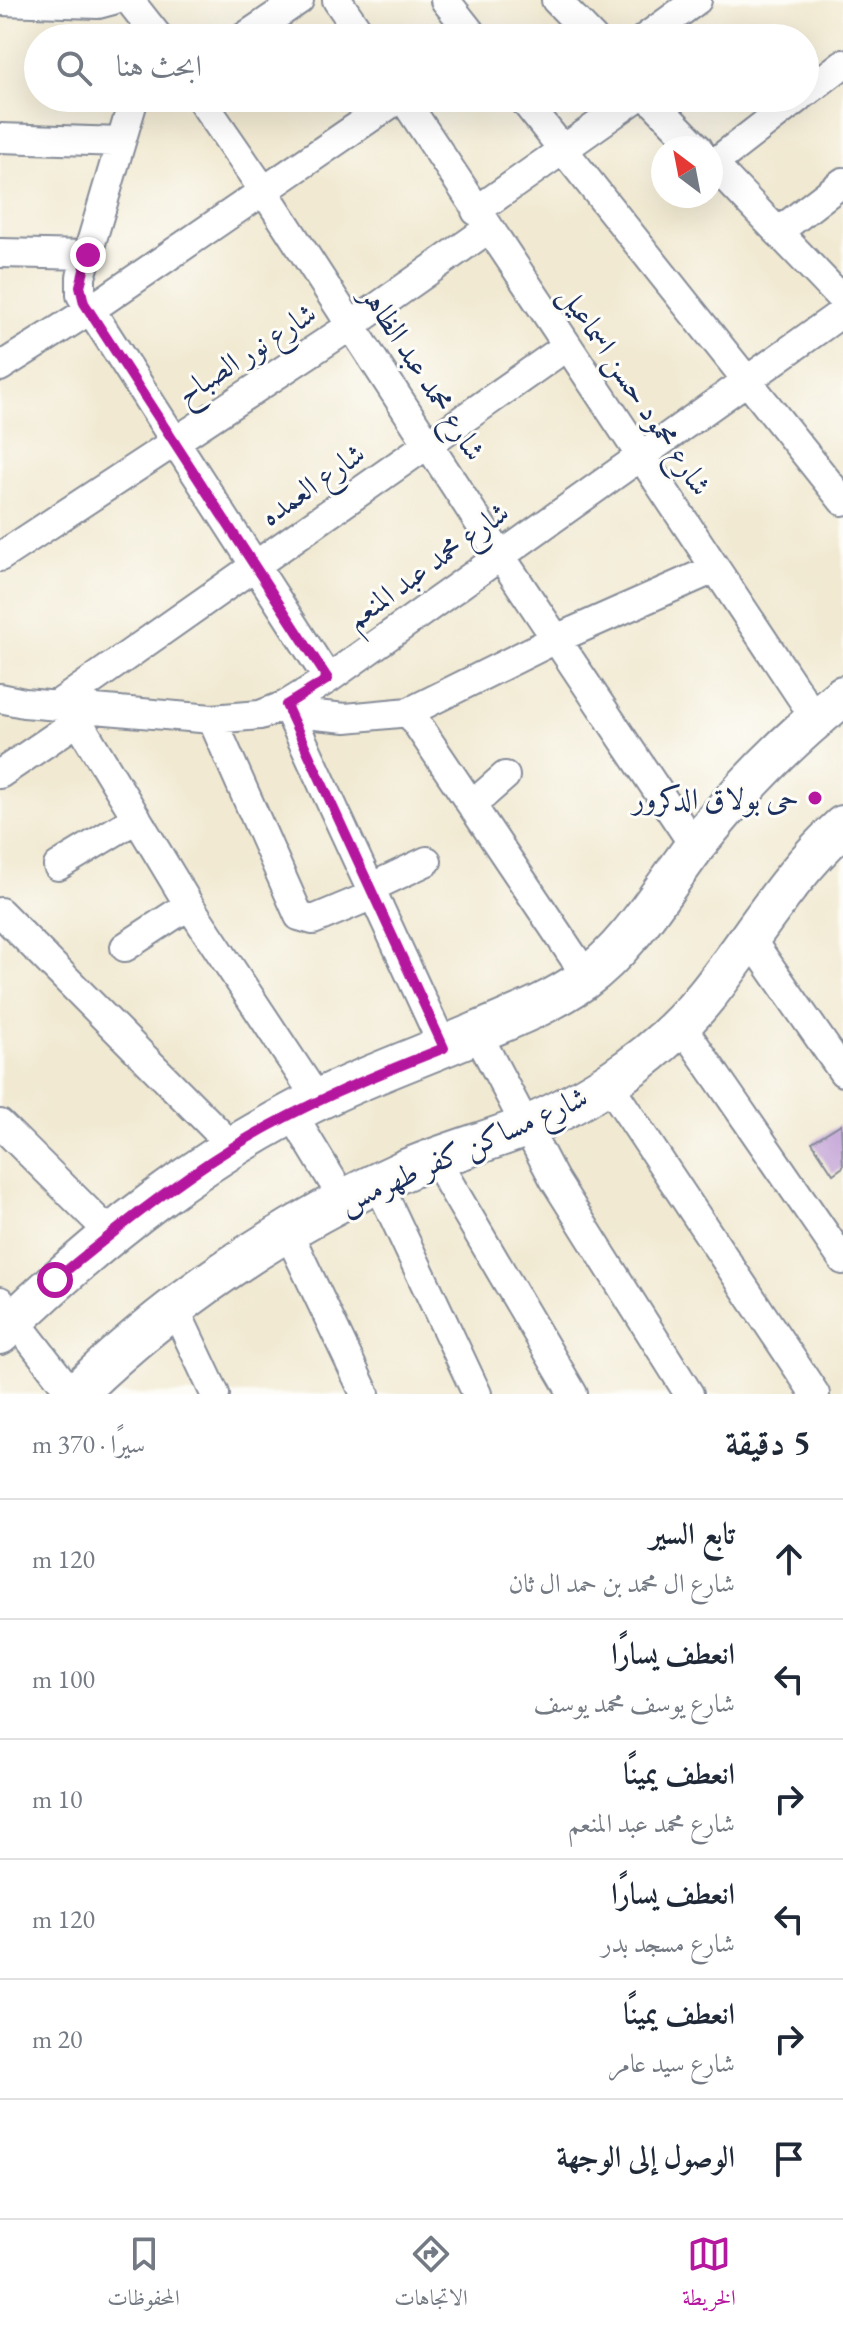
<!DOCTYPE html>
<html lang="ar">
<head>
<meta charset="utf-8">
<style>
  :root { --surface:#fff; --page:#f2f2f3; --text:#1f2937; --muted:#747a83; --line:#e0e1e3; --accent:#b5179e }
  body { margin:0; font-family:"EB Garamond",Amiri,serif; background:var(--page); color:var(--text); direction:rtl }
  .compass { position:absolute; left:651px; top:136px; width:72px; height:72px; border-radius:50%; background:var(--surface); box-shadow:0 8px 32px #0002; rotate:328deg }
  .stop { position:absolute; width:24px; height:24px; margin:-18px; border:6px solid #b5179e; border-radius:50%; background:#fff }
  .stop.end { background:#b5179e; border-color:#fff; box-shadow:0 2px 8px #0008 }
  .list { margin:0; padding:0; list-style:none }
  h2 { display:flex; justify-content:space-between; align-items:center; height:104px; margin:0; padding:0 32px; font-size:34px }
  h2 small { font-size:26px; font-weight:400; color:var(--muted) }
  .list li { display:grid; grid-template-columns:52px 1fr auto; gap:24px; align-items:center; box-sizing:border-box; height:120px; padding:0 32px; border-top:2px solid var(--line) }
  .list b { display:block; font-size:30px; white-space:nowrap }
  .list p { margin:0; font-size:26px; white-space:nowrap; color:var(--muted) }
  .list em { font-size:26px; font-style:normal; color:var(--muted) }
  .icon { flex:none; width:44px; height:44px; fill:none; stroke:currentColor; stroke-width:2; stroke-linecap:round; stroke-linejoin:round }
  .map { position:relative; flex:none; width:843px; height:1394px; overflow:hidden; direction:ltr }
  .search { position:absolute; background:var(--surface); box-shadow:0 8px 32px #0002; left:24px; right:24px; top:24px; height:88px; display:flex; align-items:center; gap:20px; box-sizing:border-box; padding:0 28px; border-radius:44px; color:var(--muted); font-size:30px }
  .sheet { height:824px; background:var(--surface) }
  nav { display:flex; justify-content:space-around; align-items:center; box-sizing:border-box; height:112px; border-top:2px solid var(--line); background:var(--surface); font-size:22px; color:var(--muted) }
  nav a { display:grid; justify-items:center; gap:4px }
  nav .on { color:var(--accent) }
  .map>svg:first-child { display:block }
</style>
</head>
<body>
<div class="map">
<svg width="843" height="1394" viewBox="0 0 843 1394">
  <rect width="100%" height="100%" fill="#fdfcf7"/>
  <filter id="ink" filterUnits="userSpaceOnUse"><feTurbulence type="fractalNoise" baseFrequency=".0125" numOctaves="2"/><feDisplacementMap in="SourceGraphic" scale="16" xChannelSelector="R" yChannelSelector="G"/><feConvolveMatrix kernelMatrix="1 2 1 2 8 2 1 2 1" color-interpolation-filters="sRGB"/></filter>
  <filter id="wash" filterUnits="userSpaceOnUse"><feTurbulence type="fractalNoise" baseFrequency=".006" numOctaves="4" result="noise"/><feDisplacementMap in="SourceGraphic" scale="32" xChannelSelector="R" yChannelSelector="G"/><feGaussianBlur stdDeviation="1.8" result="paint"/><feColorMatrix in="noise" values="0 0 0 0 0 0 0 0 0 0 0 0 0 0 0 0 0 1.4 0 .05"/><feComposite in="paint" operator="in"/></filter>
  <g filter="url(#wash)">
    <rect width="100%" height="100%" fill="#f1e9d1"/>
    <g id="blocks">
      <path fill="#c1a1d5" d="M841 1124 843 1167 833 1174 812 1142Z"/>
    </g>
  </g>
  <g filter="url(#ink)">
    <use href="#blocks" fill-opacity="0" stroke="#868c98" stroke-width="2"/>
    <g fill="none" stroke-linecap="round" stroke-linejoin="round">
      <defs>
        <path id="street" d="M129 0 159 38
          M337 0 363 38
          M445 0 475 38
          M556 0 593 38
          M0 1 98 4 113 0
          M243 38 299 0
          M645 38 697 0
          M805 93 843 64
          M134 98 81 277V295L328 679
          M200 98 264 191 500 555 695 847
          M403 98 815 718
          M522 98 843 501
          M649 98 698 148
          M0 138 121 142
          M711 162 843 300
          M713 164 798 98
          M476 211 636 98
          M778 232 843 182
          M0 253 88 255
          M0 367 90 310 399 98
          M0 557 352 325 488 229
          M0 698 24 703 212 719 260 715 286 705 328 679 843 312
          M57 705 567 346
          M286 705 315 715 346 718 409 712 556 639 714 569
          M286 705 444 1048
          M69 706 189 905 318 1100
          M409 712 587 977
          M212 719 299 916 313 920 373 895
          M0 774 78 721
          M472 805 505 776
          M58 866 137 818
          M370 888 427 861
          M0 912 233 1147
          M749 937 843 1072
          M125 947 189 905
          M681 1025 843 1260
          M477 1033 554 1179 689 1394
          M608 1083 815 1394
          M292 1114 344 1200
          M0 1124 111 1234
          M435 1159 573 1394
          M378 1183 477 1394
          M288 1232 365 1394
          M0 1301 72 1394
          M174 1307 215 1394"/>
        <path id="secondary" d="M0 1334C100 1237 209 1150 336 1091 382 1070 429 1053 476 1033 513 1017 549 1004 583 980 630 946 661 891 695 846 739 790 788 740 843 696
          M75 1394C169 1302 282 1225 403 1171 442 1154 483 1143 522 1128 552 1116 581 1100 608 1083 645 1059 679 1030 707 995 752 939 788 875 843 826"/>
      </defs>
      <use href="#street" stroke="#868c98" stroke-width="32"/>
      <use href="#secondary" stroke="#868c98" stroke-width="44"/>
      <use href="#street" stroke="#fff" stroke-width="28"/>
      <use href="#secondary" stroke="#fff" stroke-width="40"/>
    </g>
  </g>
  <g fill="none" stroke-linecap="round" stroke-linejoin="round" filter="url(#ink)">
    <path stroke="#b5179e" stroke-width="10" d="M55 1280C112 1233 170 1186 233 1147 299 1106 371 1077 444 1048L286 705 328 679 84 303 80 286 88 255"/>
  </g>
  <circle fill="#b5179e" stroke="#fdfcf7" stroke-width="3" cx="815" cy="798" r="8"/>
  <g text-anchor="middle" dominant-baseline="central" stroke-width="6" stroke-linejoin="round" paint-order="stroke">
    <g font-size="30" fill="#1b2f5e" stroke="#fdfcf7">
      <text transform="translate(246 353) rotate(-33)">شارع نور الصباح</text>
      <text transform="translate(424 373) rotate(57)">شارع محمد عبد الظاهر</text>
      <text transform="translate(636 390) rotate(56)">شارع محمود حسن اسماعيل</text>
      <text transform="translate(312 484) rotate(-35)">شارع العمده</text>
      <text transform="translate(427 565) rotate(-36)">شارع محمد عبد المنعم</text>
      <text transform="translate(463 1149) rotate(-24)">شارع مساكن كفر طهرمس</text>
    </g>
    <g font-size="30" fill="#1b2f5e" stroke="#fdfcf7" text-anchor="end">
      <text x="799" y="798">حى بولاق الدكرور</text>
    </g>
  </g>
</svg>
<svg class="compass" viewBox="-18 -18 36 36"><path d="M0-13l5 13h-10z" fill="#e53935"/><path d="M0 13l5-13h-10z" fill="#747a83"/></svg>
<div class="stop" style="left:55px;top:1280px"></div>
<div class="stop end" style="left:88px;top:255px"></div>
<div class="search"><svg class="icon" aria-label="search" viewBox="0 0 24 24"><circle cx="10" cy="10" r="6"/><path d="M15 15l6 6"/></svg>ابحث هنا</div>
</div>
<section class="sheet">
<h2>5 دقيقة<small>سيرًا · 370 m</small></h2>
<ul class="list">
<li><svg class="icon" aria-label="ahead" viewBox="0 0 24 24"><path d="M12 20V5M6 11l6-6 6 6"/></svg><div><b>تابع السير</b><p>شارع ال محمد بن حمد ال ثان</p></div><em>120 m</em></li>
<li><svg class="icon" aria-label="left" viewBox="0 0 24 24"><path d="M17 20v-9H6M10 6l-5 5 5 5"/></svg><div><b>انعطف يسارًا</b><p>شارع يوسف محمد يوسف</p></div><em>100 m</em></li>
<li><svg class="icon" aria-label="right" viewBox="0 0 24 24"><path d="M7 20v-9h11M14 6l5 5-5 5"/></svg><div><b>انعطف يمينًا</b><p>شارع محمد عبد المنعم</p></div><em>10 m</em></li>
<li><svg class="icon" aria-label="left" viewBox="0 0 24 24"><path d="M17 20v-9H6M10 6l-5 5 5 5"/></svg><div><b>انعطف يسارًا</b><p>شارع مسجد بدر</p></div><em>120 m</em></li>
<li><svg class="icon" aria-label="right" viewBox="0 0 24 24"><path d="M7 20v-9h11M14 6l5 5-5 5"/></svg><div><b>انعطف يمينًا</b><p>شارع سيد عامر</p></div><em>20 m</em></li>
<li><svg class="icon" aria-label="arrive" viewBox="0 0 24 24"><path d="M6 21V4h12l-3 4 3 4H6"/></svg><div><b>الوصول إلى الوجهة</b></div></li>
</ul>
</section>
<nav>
<a class="on"><svg class="icon" aria-label="map" viewBox="0 0 24 24"><path d="M3 6l6-2 6 2 6-2v14l-6 2-6-2-6 2zM9 4v14M15 6v14"/></svg>الخريطة</a>
<a><svg class="icon" aria-label="directions" viewBox="0 0 24 24"><path d="M12 3l9 9-9 9-9-9zM9 14v-3h6M13 9l2 2-2 2"/></svg>الاتجاهات</a>
<a><svg class="icon" aria-label="saved" viewBox="0 0 24 24"><path d="M7 4h10v16l-5-4-5 4z"/></svg>المحفوظات</a>
</nav>
</body>
</html>
